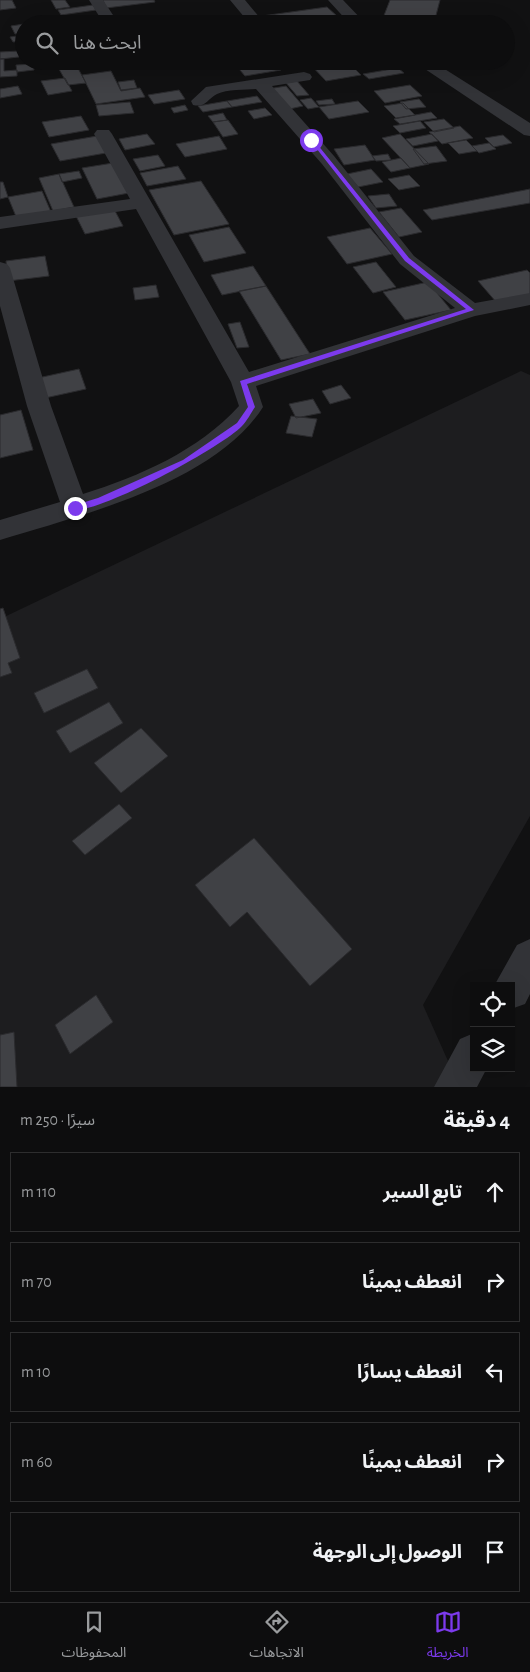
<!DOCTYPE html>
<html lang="ar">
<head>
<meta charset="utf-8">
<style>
  :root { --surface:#0d0d0e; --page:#1b1b1c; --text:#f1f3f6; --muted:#9a9c9e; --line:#2d2d2e; --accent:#7c3aed }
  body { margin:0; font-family:"Alegreya Sans","Noto Sans Arabic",sans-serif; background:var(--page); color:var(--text); direction:rtl }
  .controls { position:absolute; right:15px; bottom:15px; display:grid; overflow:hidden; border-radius:0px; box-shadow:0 5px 20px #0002 }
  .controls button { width:45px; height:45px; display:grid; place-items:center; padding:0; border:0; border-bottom:1px solid var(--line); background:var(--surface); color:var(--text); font:25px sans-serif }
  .stop { position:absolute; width:15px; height:15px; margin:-11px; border:4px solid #7c3aed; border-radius:50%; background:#fff }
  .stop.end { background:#7c3aed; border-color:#fff; box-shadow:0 1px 5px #0008 }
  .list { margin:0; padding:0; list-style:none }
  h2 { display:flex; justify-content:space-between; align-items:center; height:65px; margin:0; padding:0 20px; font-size:21px }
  h2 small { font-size:16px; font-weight:400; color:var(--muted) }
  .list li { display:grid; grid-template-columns:32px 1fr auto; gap:15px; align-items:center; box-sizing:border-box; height:80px; margin:0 10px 10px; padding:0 10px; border:1px solid var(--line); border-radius:0px }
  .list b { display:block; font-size:19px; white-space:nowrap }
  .list em { font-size:16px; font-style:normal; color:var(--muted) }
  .icon { flex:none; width:28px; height:28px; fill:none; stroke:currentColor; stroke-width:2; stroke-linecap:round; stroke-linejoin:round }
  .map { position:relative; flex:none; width:530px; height:1087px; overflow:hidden; direction:ltr }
  .search { position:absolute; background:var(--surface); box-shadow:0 5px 20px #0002; left:15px; right:15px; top:15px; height:55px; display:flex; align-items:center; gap:12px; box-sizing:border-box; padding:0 18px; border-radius:28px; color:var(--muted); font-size:19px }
  .sheet { height:515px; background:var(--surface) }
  nav { display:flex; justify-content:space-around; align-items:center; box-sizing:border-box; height:70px; border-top:1px solid var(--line); background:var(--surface); font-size:14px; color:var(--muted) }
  nav a { display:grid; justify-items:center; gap:2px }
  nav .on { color:var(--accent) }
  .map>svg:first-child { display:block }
</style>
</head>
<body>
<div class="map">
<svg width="530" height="1087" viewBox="0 0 530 1087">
  <rect width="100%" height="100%" fill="#111112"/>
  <path fill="#1d1d1f" d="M521 371 530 375V816L423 1005 448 1061 442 1087H0V619Z"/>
  <path fill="#404145" stroke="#2b2b2e" d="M0 0H12L16 8 0 10Z
    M51 0H65L70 7 56 9Z
    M103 0H154L155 2 106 8Z
    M390 0H440L434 23 383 18Z
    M93 5 96 10 61 15 58 10Z
    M327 7 337 16 288 24H269L262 16Z
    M75 17 80 24H51L49 20Z
    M383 18 385 22H393L395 24H370L367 20Z
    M448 19 452 24 410 23Z
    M24 24V33L15 34 11 26Z
    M24 35V41L13 42 10 37Z
    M19 51V57L0 59V52Z
    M0 59H4V71L17 70V76L0 77Z
    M74 61 86 83 68 85 55 62Z
    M247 61H274L281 70 245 76 234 63Z
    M307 61H347L361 75 326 81Z
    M33 64 34 70 17 72 16 65Z
    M398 68 404 73 369 79 363 74Z
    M111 71 121 91 140 88 145 97 96 104 82 75Z
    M65 78 72 91 48 95 41 81Z
    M134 80 137 88 121 90 118 82Z
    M297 81 309 95 297 96 286 83Z
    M410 85 422 96 385 103 374 91Z
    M18 86 22 94 0 98V89Z
    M286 86 303 106 285 110 268 89Z
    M179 90 185 99 154 104 148 95Z
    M257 96 262 102 232 107 227 101Z
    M311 98 319 107 308 109 300 100Z
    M332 99 335 104 319 105 316 101Z
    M419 99 426 107 406 109 400 102Z
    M227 101 232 107 203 112 198 106Z
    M358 101 369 112 329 119 319 107Z
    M130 102 134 113 99 116 96 105Z
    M403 103 415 115 396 118 384 106Z
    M185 105 188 110 174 113 171 108Z
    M265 108 272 115 254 119 248 111Z
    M431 112 437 118 400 124 394 119Z
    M223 113 227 120 213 122 208 116Z
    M81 116 89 130 49 137 42 122Z
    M444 119 454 128 434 132 424 122Z
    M228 120 238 134 223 137 213 122Z
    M420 121 426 128 400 133 393 126Z
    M460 126 473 138 442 144 429 132Z
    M147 134 155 144 125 150 119 139Z
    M400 134 429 164 410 168 382 138Z
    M432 134 438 141 413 146 406 139Z
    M503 135 512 143 494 147 485 138Z
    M97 136 106 153 60 161 51 144Z
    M219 136 227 149 185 157 176 144Z
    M466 140 477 151 459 154 448 143Z
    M489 143 496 149 479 153 472 146Z
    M365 145 375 160 344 165 334 149Z
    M436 146 447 161 424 164 413 149Z
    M388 154 391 160 376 161 372 156Z
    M158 155 165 166 140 171 133 159Z
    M401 158 410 168 391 172 382 162Z
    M113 163 129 193 97 199 82 168Z
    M178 166 186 179 147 186 140 173Z
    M371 169 383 182 358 187 347 174Z
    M79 171 82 178 62 182 59 174Z
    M59 174 74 207 53 211 39 178Z
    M409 175 420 186 399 190 388 179Z
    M201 181 229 224 174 235 149 190Z
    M0 182H3L8 197 0 199Z
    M530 189V203L432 220 423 210Z
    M42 191 51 212 17 219 8 197Z
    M389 194 397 206 376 208 368 196Z
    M401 208 422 232 399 237 379 212Z
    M114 209 123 226 85 234 76 216Z
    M229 227 246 253 204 262 189 235Z
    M370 228 392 254 347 264 327 237Z
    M45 256 49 276 8 281 6 261Z
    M376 262 396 287 373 293 353 267Z
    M253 266 266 286 222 295 211 275Z
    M527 270 530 273V295L497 303 478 281Z
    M428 282 451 310 405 320 383 292Z
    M156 285 159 297 135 300 133 288Z
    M266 286 310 354 281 360 239 291Z
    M240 322 249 347 237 348 228 324Z
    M79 369 86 389 45 398 38 378Z
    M341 385 351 398 330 404 322 391Z
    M313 399 321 413 296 418 289 404Z
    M21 410 33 450 0 458V415Z
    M291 416 317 419 312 437 286 433Z
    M3 608 20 658 8 663 12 673 0 677V609Z
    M87 669 98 688 44 713 34 693Z
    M109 702 123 723 70 753 56 731Z
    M141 728 168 756 121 793 94 763Z
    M119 804 132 818 85 855 72 841Z
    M254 838 352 949 310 986 247 912 230 927 195 885Z
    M96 995 113 1022 70 1054 55 1025Z
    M14 1032 17 1087H0V1035Z"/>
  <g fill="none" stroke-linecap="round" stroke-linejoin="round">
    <path fill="#323337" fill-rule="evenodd" d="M89 0H103L119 24H104Z
      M230 0H245L265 24H250Z
      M328 0H343L366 24H350Z
      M134 61H151L153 64 145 69 139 67Z
      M413 61H432L530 123V136L524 135Z
      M304 72 310 74 312 77 310 80 272 86 334 156 414 256 475 303 530 293V305L475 316 256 386 263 407C215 483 81 515 0 540V520L60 502 27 406 0 306V262L7 264 10 268 51 406 83 494C140 476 198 451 239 406L231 382 136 209 0 229V217L130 199 94 134 97 130H109L112 134 249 372 455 308 400 264 322 164 256 89C245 90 227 89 217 94 207 99 206 108 193 105L191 101 206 87Z
      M530 939V994L525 1004 511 1009V986H494L517 945Z
      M474 1033V1068H487L477 1087H434L460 1039Z"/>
  </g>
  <path fill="#7c3aed" d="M309 139H313L409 258 474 310 247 384 255 407C251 413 247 421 242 426 222 447 99 514 72 510V506L98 498 183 460 237 423 248 407 240 381 466 309 405 261Z"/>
</svg>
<div class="controls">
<button><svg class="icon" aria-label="locate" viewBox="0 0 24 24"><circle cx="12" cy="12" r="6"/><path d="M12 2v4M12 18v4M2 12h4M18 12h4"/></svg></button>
<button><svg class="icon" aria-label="layers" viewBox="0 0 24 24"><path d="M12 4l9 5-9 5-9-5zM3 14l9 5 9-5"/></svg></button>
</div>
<div class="stop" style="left:311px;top:140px"></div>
<div class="stop end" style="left:75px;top:508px"></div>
<div class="search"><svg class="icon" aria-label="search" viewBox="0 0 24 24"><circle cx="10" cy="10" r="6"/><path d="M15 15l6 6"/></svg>ابحث هنا</div>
</div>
<section class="sheet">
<h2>4 دقيقة<small>سيرًا · 250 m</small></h2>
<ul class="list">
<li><svg class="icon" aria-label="ahead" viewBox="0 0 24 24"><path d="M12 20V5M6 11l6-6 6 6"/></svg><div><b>تابع السير</b></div><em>110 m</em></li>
<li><svg class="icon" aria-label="right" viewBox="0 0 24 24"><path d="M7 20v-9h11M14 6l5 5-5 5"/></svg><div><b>انعطف يمينًا</b></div><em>70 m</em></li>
<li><svg class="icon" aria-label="left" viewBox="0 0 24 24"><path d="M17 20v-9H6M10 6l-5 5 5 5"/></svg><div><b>انعطف يسارًا</b></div><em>10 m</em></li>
<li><svg class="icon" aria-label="right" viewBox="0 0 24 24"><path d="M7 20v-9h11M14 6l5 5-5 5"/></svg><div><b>انعطف يمينًا</b></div><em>60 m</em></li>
<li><svg class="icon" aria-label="arrive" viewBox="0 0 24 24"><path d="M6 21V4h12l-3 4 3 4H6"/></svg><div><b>الوصول إلى الوجهة</b></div></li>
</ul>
</section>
<nav>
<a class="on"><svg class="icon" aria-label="map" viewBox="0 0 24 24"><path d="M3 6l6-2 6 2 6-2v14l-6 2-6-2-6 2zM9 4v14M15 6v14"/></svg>الخريطة</a>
<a><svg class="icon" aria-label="directions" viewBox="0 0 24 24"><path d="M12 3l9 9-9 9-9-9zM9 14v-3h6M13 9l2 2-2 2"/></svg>الاتجاهات</a>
<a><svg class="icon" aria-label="saved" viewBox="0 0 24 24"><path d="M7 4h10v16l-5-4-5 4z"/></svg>المحفوظات</a>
</nav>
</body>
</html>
